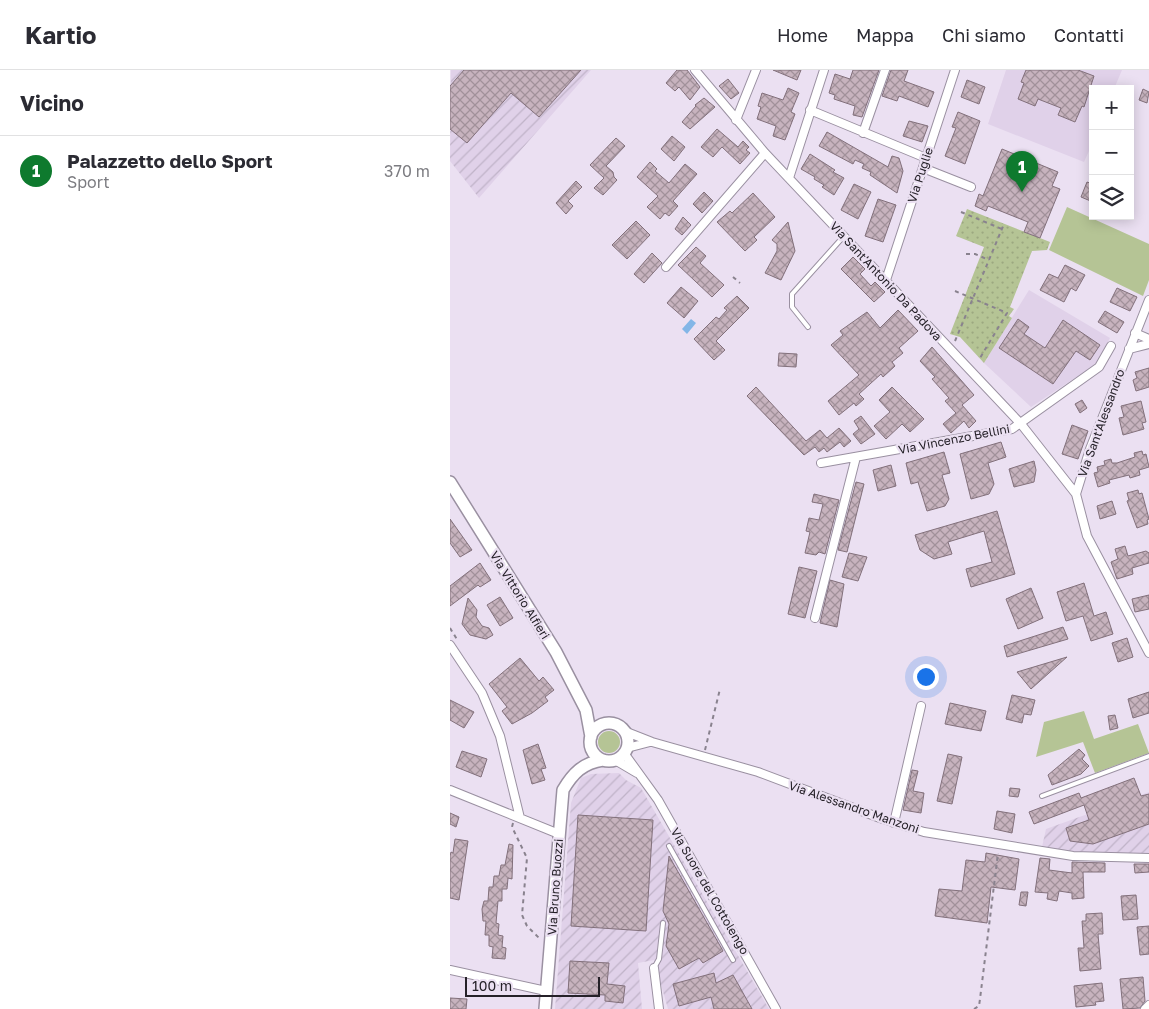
<!DOCTYPE html>
<html lang="it">
<head>
<meta charset="utf-8">
<style>
  :root { --surface:#fff; --page:#f2f2f3; --text:#2b2b33; --muted:#7c7c81; --line:#e1e1e2; --accent:#0e7a2e }
  body { margin:0; font-family:"Golos Text",sans-serif; background:var(--page); color:var(--text) }
  .controls { position:absolute; right:15px; top:15px; display:grid; overflow:hidden; border-radius:0px; box-shadow:0 2px 12px #0003 }
  .controls button { width:45px; height:45px; display:grid; place-items:center; padding:0; border:0; border-bottom:1px solid var(--line); background:var(--surface); color:var(--text); font:25px sans-serif }
  .scale { position:absolute; left:15px; bottom:12px; width:135px; box-sizing:border-box; padding-left:5px; border:2px solid #252128; border-top:0; font-size:14px; line-height:18px; white-space:nowrap; color:#252128; -webkit-text-stroke:4px #ebe0f2; paint-order:stroke }
  .you { position:absolute; left:475px; top:606px; width:18px; height:18px; margin:-12px; border:4px solid #fff; border-radius:50%; background:#1a73e8; box-shadow:0 0 0 8px #1a73e833 }
  .badge { display:grid; place-items:center; width:32px; height:32px; border-radius:50%; background:var(--accent); color:#fff; font-size:16px; font-weight:700 }
  .pin { position:absolute; translate:-50% -41px; filter:drop-shadow(0 1px 2px #0008) }
  .pin::after { content:''; position:absolute; top:26px; width:18px; height:15px; background:inherit; clip-path:polygon(0 0,100% 0,50% 100%) }
  .list { margin:0; padding:0; list-style:none }
  h2 { display:flex; justify-content:space-between; align-items:center; height:65px; margin:0; padding:0 20px; font-size:21px }
  h2 small { font-size:16px; font-weight:400; color:var(--muted) }
  .list li { display:grid; grid-template-columns:32px 1fr auto; gap:15px; align-items:center; box-sizing:border-box; height:70px; padding:0 20px; border-top:1px solid var(--line) }
  .list b { display:block; font-size:19px; white-space:nowrap }
  .list p { margin:0; font-size:16px; white-space:nowrap; color:var(--muted) }
  .list em { font-size:16px; font-style:normal; color:var(--muted) }
  .icon { flex:none; width:28px; height:28px; fill:none; stroke:currentColor; stroke-width:2; stroke-linecap:round; stroke-linejoin:round }
  .map { position:relative; flex:none; width:699px; height:939px; overflow:hidden }
  header { display:flex; align-items:center; gap:30px; box-sizing:border-box; height:70px; padding:0 25px; background:var(--surface); border-bottom:1px solid var(--line) }
  header strong { font-size:24px }
  nav { display:flex; gap:28px; margin-inline-start:auto; font-size:18px }
  main { display:flex }
  aside { flex:1; background:var(--surface) }
  .map>svg:first-child { display:block }
</style>
</head>
<body>
<header>
<strong>Kartio</strong>
<nav><a>Home</a><a>Mappa</a><a>Chi siamo</a><a>Contatti</a></nav>
</header>
<main>
<aside>
<h2>Vicino<small></small></h2>
<ul class="list">
<li><span class="badge">1</span><div><b>Palazzetto dello Sport</b><p>Sport</p></div><em>370 m</em></li>
</ul>
</aside>
<div class="map">
<svg width="699" height="939" viewBox="0 0 699 939">
  <defs>
    <pattern id="industrial-furrows" width="10" height="10" patternUnits="userSpaceOnUse" patternTransform="scale(1.25)"><rect width="10" height="10" fill="#e0d1e9"/><path d="M-1 1l2-2M0 10L10 0M9 11l2-2" fill="none" stroke="#c0b3c8"/></pattern>
    <pattern id="park-dots" width="8" height="8" patternUnits="userSpaceOnUse" patternTransform="scale(1.25)"><rect width="8" height="8" fill="#b5c495"/><path d="M2 2h.1M6 6h.1" fill="none" stroke="#9ca880" stroke-width="1.8" stroke-linecap="round"/></pattern>
    <pattern id="building-cross-hatch" width="8" height="8" patternUnits="userSpaceOnUse" patternTransform="scale(1.25)"><rect width="8" height="8" fill="#c7b3be"/><path d="M0 0l8 8M0 8l8-8" fill="none" stroke="#a1919a"/></pattern>
  </defs>
  <rect width="100%" height="100%" fill="#ebe0f2"/>
  <path fill="url(#industrial-furrows)" d="M1 0H141L29 128 0 91Z
    M169 703 176 710 191 718 319 939H218L204 890 188 893 192 939H105L121 733 131 708 141 704Z
    M699 722V785H641L592 777 596 759Z"/>
  <path fill="#e0d1e9" d="M556 0H672L664 19H643V72L634 92 538 54Z
    M579 220 660 268 646 294 581 337 534 293Z"/>
  <path fill="#b5c495" d="M617 137 699 174V210L693 226 599 180Z
    M634 641 644 669 688 654 699 683 645 703 633 672 586 687 594 652Z
    M148 672a11 11 0 1 1 22 0a11 11 0 1 1-22 0Z"/>
  <path fill="url(#park-dots)" d="M517 139 600 172 597 180 582 181 560 237 564 239 559 246 562 248 534 293 510 267 500 264 534 177 506 166Z"/>
  <path fill="#83b6e7" d="M241 249 246 253 237 264 232 259Z"/>
  <path fill="url(#building-cross-hatch)" stroke="#82707b" d="M14 0H131L89 47 61 23 17 73 0 59V16Z
    M227 0H237L250 17 240 30 229 17 225 21 216 13Z
    M323 0H351L347 10Z
    M403 0H429L412 47 403 45 405 36 384 29 385 25 379 23 385 4 400 9Z
    M441 0H458L454 11 484 22 478 37 449 26 447 31 432 26Z
    M576 0H628L644 6 634 37 632 36 625 52 608 45 611 38 588 29 585 36 568 29 574 13 571 12Z
    M278 9 289 23 281 29 269 16Z
    M517 10 535 17 529 34 511 27Z
    M338 18 349 23 341 42 345 44 335 70 323 66 326 56 307 49 311 37 308 36 312 23 333 30Z
    M693 19 699 22 697 33 689 30Z
    M254 28 265 37 240 59 232 52 246 36 245 35Z
    M508 42 530 51 515 94 495 86 506 58 502 57Z
    M459 51 478 56 472 72 453 66Z
    M267 59 288 77 293 71 299 77 296 80 300 83 290 94 272 77 263 87 251 77Z
    M377 62 438 97 442 86 449 88 453 101 447 123 420 105 421 102 412 98 414 94 405 90 403 94 369 76Z
    M222 66 235 77 224 91 211 79Z
    M166 68 175 76 156 96 163 102 164 107 167 110 153 125 144 118 154 108 140 95Z
    M552 79 608 102 602 116 610 119 590 168 574 162 578 152 538 136 536 141 525 136 529 124 533 126Z
    M360 84 385 100 383 102 394 108 384 125 372 117 374 115 364 109 365 107 351 99Z
    M200 92 207 99 205 101 219 113 235 94 247 104 223 131 228 136 219 146 215 143 210 149 197 137 208 126 187 107Z
    M126 111 132 117 118 131 123 136 116 144 106 133Z
    M637 112 643 114V132L631 127Z
    M404 114 421 122 408 149 391 140Z
    M254 122 263 131 252 143 243 134Z
    M303 123 325 147 304 167 307 170 295 181 267 152 280 141 282 143Z
    M428 129 446 135 433 172 415 166Z
    M233 147 241 155 232 165 225 159Z
    M186 151 200 165 177 189 162 175Z
    M338 152 345 181 331 210 315 203 327 181V174L322 170Z
    M246 177 256 186 250 193 274 215 262 227 228 195Z
    M202 183 212 193 194 213 184 204Z
    M403 187 415 199 410 204 421 216 425 212 435 222 424 232 391 199Z
    M615 195 635 205 626 221 621 218 614 232 590 220 599 204 608 208Z
    M231 217 248 231 234 248 217 233Z
    M667 218 687 227 680 241 660 232Z
    M287 226 299 238 266 271 275 280 264 290 244 269 266 247 269 249 277 240 274 238Z
    M448 240 468 261 449 278 453 283 442 292 445 296 433 307 431 304 409 324 414 329 406 336 404 333 389 345 378 331 409 305 381 275 393 265 390 261 417 242 430 258Z
    M655 241 674 252 667 263 648 252Z
    M568 249 579 257 574 264 595 278 613 250 650 275 640 290 626 281 603 314 549 278Z
    M482 277 524 325 512 335 526 351 519 358 514 351 501 363 493 354 506 343 495 331 499 328 482 309 485 307 470 291Z
    M329 283 347 284 346 297 328 296Z
    M699 298V317L686 321 683 310 687 308 685 302Z
    M306 317 356 371 370 360 377 368 389 358 401 371 394 377 390 372 377 382 374 378 369 382 365 377 354 385 297 326Z
    M442 317 474 349 460 362 452 354 436 369 424 356 440 342 429 330Z
    M632 330 637 338 630 343 625 334Z
    M691 331 696 352 692 353 694 359 673 365 669 348 674 347 671 336Z
    M411 346 425 364 411 374 403 364 409 359 404 351Z
    M622 355 638 361 628 389 612 384Z
    M551 372 556 387 538 393 544 414 539 424 521 429 510 384Z
    M692 381 693 385 696 384 699 397 689 400 690 405 680 408 679 405 659 410 660 413 648 417 644 403 648 402 647 397 655 395 654 391 661 389 662 393H667L685 387 684 383Z
    M494 382 500 403 492 405 499 429 495 436 477 441 468 412 461 414 456 393Z
    M584 391 586 400 584 412 564 417 559 399Z
    M441 395 446 416 428 421 423 400Z
    M406 412 414 414 397 482 388 480Z
    M688 420 689 424 692 423 699 449 697 450 698 454 687 458 677 431 679 430 677 423Z
    M364 424 389 430 375 484 369 482 366 485 355 483 360 462 356 461 359 448 369 450 373 434 362 432Z
    M662 431 666 444 650 449 647 436Z
    M547 441 565 504 521 517 516 499 542 492 534 461 498 472 502 484 484 489 470 480 465 465Z
    M0 449 22 480 10 487 0 473Z
    M675 476 678 486 696 481 699 483V493L682 498 683 504 667 509 661 492 668 489 665 479Z
    M399 483 417 487 408 511 392 507Z
    M30 493 41 510 30 517 28 515 0 536V516Z
    M349 497 367 501 355 548 338 544Z
    M380 510 394 514 387 557 370 553Z
    M634 513 644 546 656 542 663 564 641 571 633 546 616 551 607 522Z
    M581 518 593 548 568 559 556 529Z
    M699 525V539L685 542 682 529Z
    M50 527 63 548 50 556 37 535Z
    M18 528 27 540 26 547 32 556 39 558 43 565 36 569 20 565 12 554Z
    M613 557 618 569 557 587 554 576Z
    M677 568 683 587 668 592 662 573Z
    M617 587 581 619 567 602Z
    M70 588 89 611 93 607 104 620 95 627 98 631 82 643 62 654 52 641 57 637 39 614Z
    M699 622V643L683 648 678 629Z
    M562 625 585 630 581 645 574 644 572 653 556 649Z
    M0 630 24 642 14 658 0 650Z
    M500 633 536 641 531 661 495 654Z
    M665 645 668 658 660 660 658 646Z
    M88 674 96 698 91 699 95 710 82 714 73 680Z
    M629 679 635 685 632 689 639 696 631 704 602 715 598 705Z
    M12 681 37 689 31 707 6 697Z
    M498 684 512 687 502 734 487 731Z
    M462 700 468 701 463 721 474 723 471 743 453 740Z
    M684 708 691 726 699 724V754L643 774 620 771 616 758 639 750 634 735 584 754 579 742 629 723 631 728Z
    M560 718 570 719 568 727 559 726Z
    M547 741 565 744 562 763 544 759Z
    M0 743 9 747 6 757 0 754Z
    M128 745 203 750 196 861 121 856Z
    M5 769 18 771 9 830 0 828V786L1 782 3 783Z
    M59 774 63 775 62 809 58 808 57 819H52V831H48L46 853 49 854 48 865 53 866 52 877 56 878 55 889 42 888 43 877 39 876V865H35L36 851H33L32 839 34 831H38L39 817H43L44 806H49L51 795H55Z
    M536 783 569 789 565 820 541 817 537 853 485 846 489 819 512 821 516 790 535 792Z
    M219 786 273 881 253 893 249 888 229 899 216 876 219 854 213 841Z
    M590 788 600 789 599 800 622 803V792L655 793V802H633L634 828 622 829V823L609 821 607 831 597 829 598 823 585 822Z
    M684 794H699V802L685 803Z
    M571 822H578L576 836 569 835Z
    M686 825 688 849 673 850 671 826Z
    M652 843 653 864H648L651 899 630 901 628 878H634L632 851H636V844Z
    M699 856V884L690 885 687 857Z
    M120 891 159 893 157 914 175 916 173 933 155 931V925L118 923Z
    M264 903 266 913 283 905 302 939H264L261 927 229 936 223 914Z
    M693 907 695 931 690 938 673 939 670 909Z
    M652 913 654 931 645 932 646 935 626 937 624 916Z
    M0 928 17 929 16 939H0Z"/>
  <g fill="none" stroke-linecap="round" stroke-linejoin="round">
    <defs>
      <path id="lane" d="M358 257 342 237V224L394 166
        M592 726 699 686
        M219 776 283 890
        M204 898 209 889 213 853"/>
      <path id="street" d="M245 0 315 83 571 354 626 424
        M360 40 476 88
        M286 50 306 0
        M413 63 435 0
        M473 98 521 117
        M339 108 374 0
        M216 197 315 83
        M436 210 505 0
        M699 230 640 379 626 424 637 466 699 583
        M685 263 699 269
        M679 279 699 274
        M371 393 562 359 649 297 661 276
        M365 548 406 387
        M0 575 32 623 50 666 70 748
        M174 661 202 672 308 702 430 748 474 762 623 786 699 788
        M177 678 200 672
        M174 683 208 730 326 939
        M165 690 187 703
        M0 720 109 764
        M444 753 471 636
        M204 898 209 939
        M0 900 96 921
        M695 939 699 935"/>
      <path id="secondary" d="M0 412 106 582 136 640 141 667
        M140 672a19 19 0 1 1 38 0a19 19 0 1 1-38 0Z
        M95 939 113 720C123 703 133 693 153 690"/>
    </defs>
    <use href="#lane" stroke="#9a90a1" stroke-width="6"/>
    <use href="#street" stroke="#9a90a1" stroke-width="10"/>
    <use href="#secondary" stroke="#9a90a1" stroke-width="14"/>
    <path stroke="#89828e" stroke-width="2" stroke-dasharray="4 4" stroke-linecap="butt" d="M511 142 552 159
      M516 184H525L539 190
      M283 207 290 213
      M505 221 557 243 530 288
      M505 271 554 154
      M0 558 8 571
      M255 680 270 619
      M63 753 62 757 77 788 72 845 77 856 91 870
      M524 939 529 936 530 929 548 783"/>
    <use href="#lane" stroke="#fff" stroke-width="4"/>
    <use href="#street" stroke="#fff" stroke-width="8"/>
    <use href="#secondary" stroke="#fff" stroke-width="11"/>
  </g>
  <g text-anchor="middle" dominant-baseline="central" stroke-width="4.5" stroke-linejoin="round" paint-order="stroke">
    <g font-size="12" fill="#252128" stroke="#ebe0f2">
      <text transform="translate(470 105) rotate(-72)">Via Puglie</text>
      <text transform="translate(436 211) rotate(47)">Via Sant'Antonio Da Padova</text>
      <text transform="translate(651 353) rotate(-70)">Via Sant'Alessandro</text>
      <text transform="translate(504 369) rotate(-11)">Via Vincenzo Bellini</text>
      <text transform="translate(70 525) rotate(58)">Via Vittorio Alfieri</text>
      <text transform="translate(404 737) rotate(19)">Via Alessandro Manzoni</text>
      <text transform="translate(105 817) rotate(-86)">Via Bruno Buozzi</text>
      <text transform="translate(260 821) rotate(60)">Via Suore del Cottolengo</text>
    </g>
  </g>
</svg>
<div class="controls">
<button>+</button>
<button>−</button>
<button><svg class="icon" aria-label="layers" viewBox="0 0 24 24"><path d="M12 4l9 5-9 5-9-5zM3 14l9 5 9-5"/></svg></button>
</div>
<div class="scale">100 m</div>
<div class="you"></div>
<div class="pin badge" style="left:572px;top:122px">1</div>
</div>
</main>
</body>
</html>
